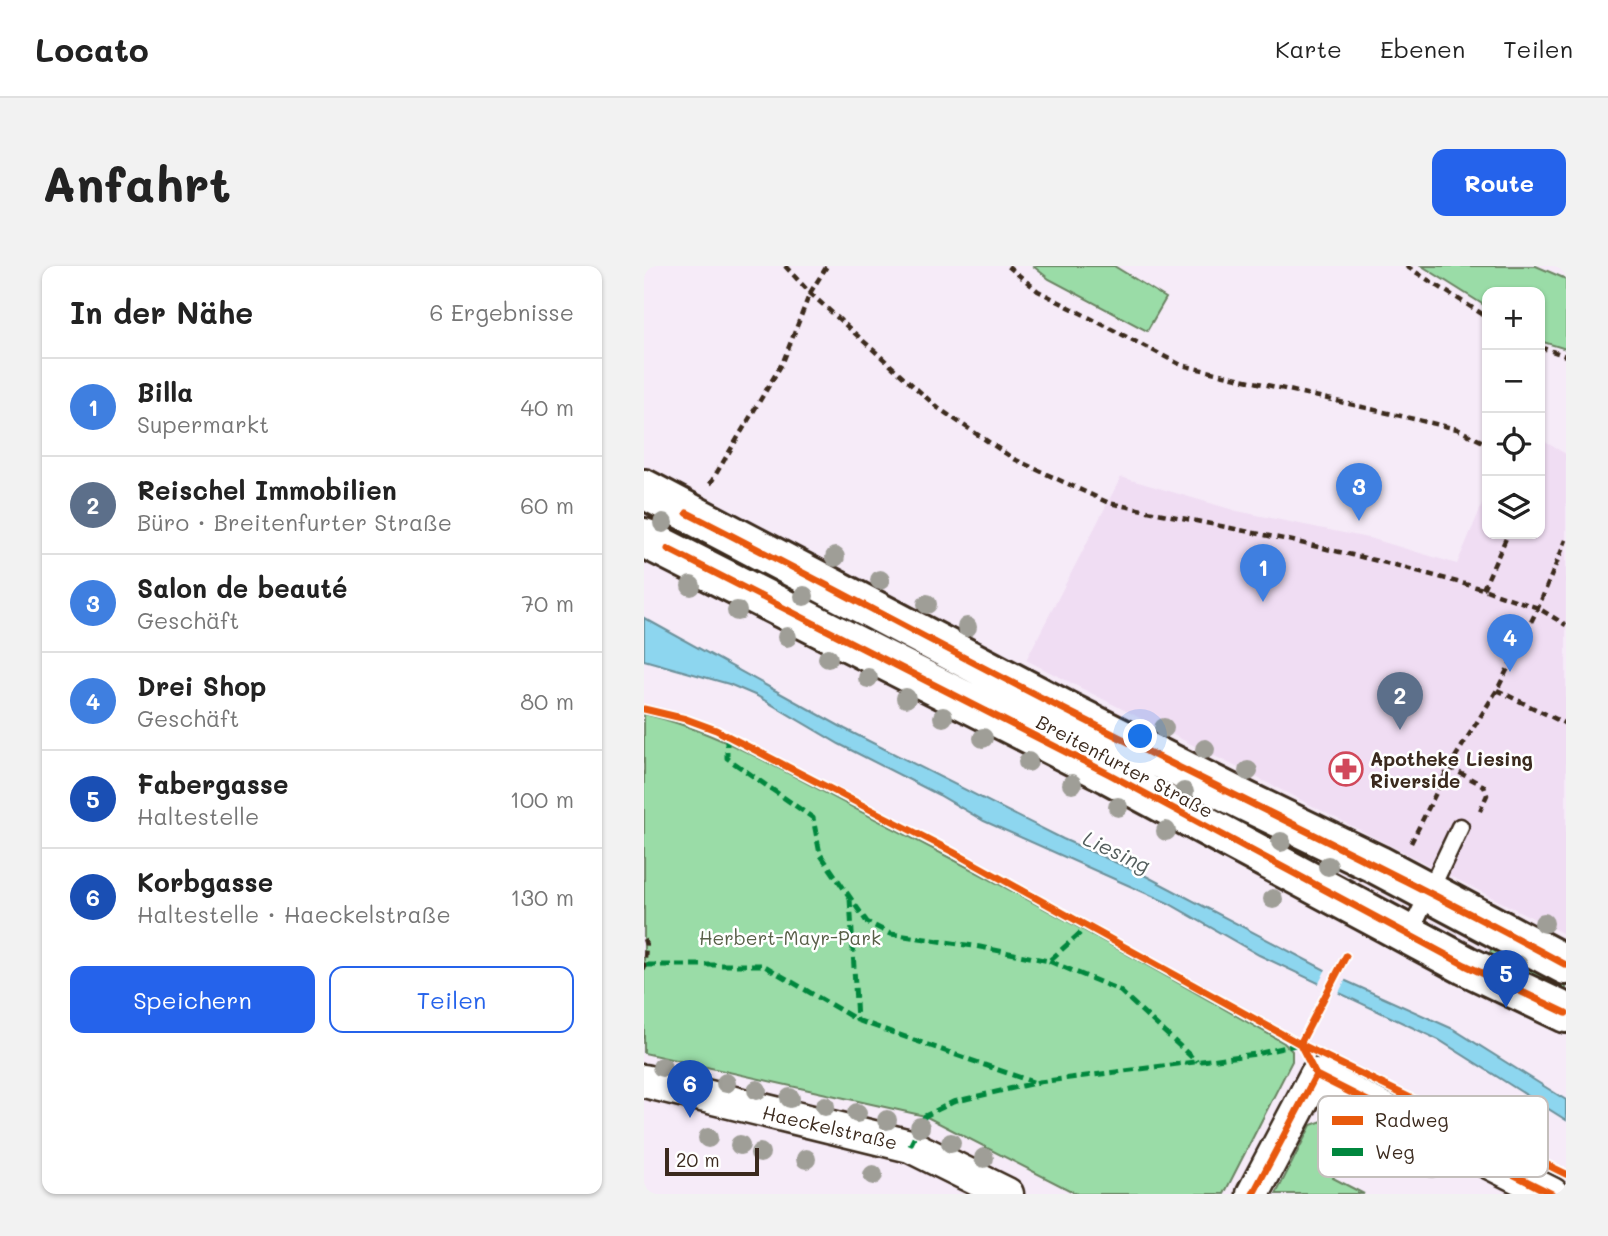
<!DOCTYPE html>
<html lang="de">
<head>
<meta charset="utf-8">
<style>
  :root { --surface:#fff; --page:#f2f2f2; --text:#222; --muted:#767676; --line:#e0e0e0; --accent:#2563eb }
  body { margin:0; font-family:Mali,sans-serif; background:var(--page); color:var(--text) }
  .controls { position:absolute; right:21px; top:21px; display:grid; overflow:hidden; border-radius:14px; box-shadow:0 2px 5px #0004 }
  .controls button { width:63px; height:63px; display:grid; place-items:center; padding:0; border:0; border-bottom:2px solid var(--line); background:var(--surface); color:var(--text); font:35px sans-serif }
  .scale { position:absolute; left:21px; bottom:18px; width:94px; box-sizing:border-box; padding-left:7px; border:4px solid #3b2a1e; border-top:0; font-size:19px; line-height:24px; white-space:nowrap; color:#3b2a1e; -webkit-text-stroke:5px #fff; paint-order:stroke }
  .you { position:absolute; left:497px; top:471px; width:24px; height:24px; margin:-18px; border:5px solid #fff; border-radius:50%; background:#1a73e8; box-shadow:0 0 0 10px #1a73e833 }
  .badge { display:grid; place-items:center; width:46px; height:46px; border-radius:50%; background:var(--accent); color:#fff; font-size:23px; font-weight:700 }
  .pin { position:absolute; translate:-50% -58px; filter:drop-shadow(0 2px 4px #0008) }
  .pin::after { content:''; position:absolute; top:37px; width:24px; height:21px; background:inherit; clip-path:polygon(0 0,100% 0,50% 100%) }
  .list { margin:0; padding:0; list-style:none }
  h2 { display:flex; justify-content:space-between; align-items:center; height:91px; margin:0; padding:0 28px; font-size:30px }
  h2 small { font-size:23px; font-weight:400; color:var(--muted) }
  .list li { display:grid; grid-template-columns:46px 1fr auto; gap:21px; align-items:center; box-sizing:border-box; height:98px; padding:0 28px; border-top:2px solid var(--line) }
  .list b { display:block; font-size:26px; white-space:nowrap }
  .list p { margin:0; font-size:23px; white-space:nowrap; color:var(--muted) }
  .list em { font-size:23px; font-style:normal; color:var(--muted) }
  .actions { display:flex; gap:14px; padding:21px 28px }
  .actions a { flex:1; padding:16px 0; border:2px solid var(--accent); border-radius:14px; text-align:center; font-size:24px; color:var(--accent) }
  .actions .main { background:var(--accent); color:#fff }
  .icon { flex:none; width:38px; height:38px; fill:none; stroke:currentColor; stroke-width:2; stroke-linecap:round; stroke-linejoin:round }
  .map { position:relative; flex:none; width:922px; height:928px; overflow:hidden; border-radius:14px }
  header { display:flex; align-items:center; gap:42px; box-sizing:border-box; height:98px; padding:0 35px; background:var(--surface); border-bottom:2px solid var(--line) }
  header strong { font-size:33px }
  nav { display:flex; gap:38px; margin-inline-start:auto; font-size:24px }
  .intro { display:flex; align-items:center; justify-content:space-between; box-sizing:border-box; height:168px; padding:0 42px }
  h1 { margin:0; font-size:49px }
  .button { padding:18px 32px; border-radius:14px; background:var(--accent); color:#fff; font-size:24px; font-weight:700 }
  main { display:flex; gap:42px; padding:0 42px }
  aside { flex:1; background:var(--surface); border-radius:14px; box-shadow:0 2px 5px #0004 }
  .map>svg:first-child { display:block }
</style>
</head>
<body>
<header>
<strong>Locato</strong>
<nav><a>Karte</a><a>Ebenen</a><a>Teilen</a></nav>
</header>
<div class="intro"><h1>Anfahrt</h1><a class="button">Route</a></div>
<main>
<aside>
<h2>In der Nähe<small>6 Ergebnisse</small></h2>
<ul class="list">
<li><span class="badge" style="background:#3f7fe0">1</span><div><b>Billa</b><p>Supermarkt</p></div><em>40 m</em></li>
<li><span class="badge" style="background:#5c6f8a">2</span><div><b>Reischel Immobilien</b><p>Büro · Breitenfurter Straße</p></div><em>60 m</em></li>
<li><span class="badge" style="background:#3f7fe0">3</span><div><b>Salon de beauté</b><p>Geschäft</p></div><em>70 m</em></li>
<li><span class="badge" style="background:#3f7fe0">4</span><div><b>Drei Shop</b><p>Geschäft</p></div><em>80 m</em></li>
<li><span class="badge" style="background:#1a4fb4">5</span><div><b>Fabergasse</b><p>Haltestelle</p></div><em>100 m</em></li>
<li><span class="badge" style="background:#1a4fb4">6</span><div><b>Korbgasse</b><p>Haltestelle · Haeckelstraße</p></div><em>130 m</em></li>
</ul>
<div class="actions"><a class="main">Speichern</a><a>Teilen</a></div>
</aside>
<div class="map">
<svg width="922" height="928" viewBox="0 0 922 928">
  <rect width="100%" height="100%" fill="#f6ebf8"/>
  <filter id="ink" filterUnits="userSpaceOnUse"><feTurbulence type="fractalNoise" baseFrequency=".0143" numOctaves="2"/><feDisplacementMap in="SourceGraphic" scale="14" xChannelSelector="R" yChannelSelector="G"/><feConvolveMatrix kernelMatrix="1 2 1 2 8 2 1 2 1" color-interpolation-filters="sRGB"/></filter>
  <g filter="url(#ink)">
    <path fill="#f0ddf3" d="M896 173 922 188V669L382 394 477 211 593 245 729 273 813 298 843 227V268H896Z"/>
    <path fill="#9adca7" stroke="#6a8362" stroke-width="2" d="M389 0H470L522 32 503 65 405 13Z
      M778 0H892L922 13V83L896 75V26H843V41Z
      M0 448C75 465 144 508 212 543 357 617 499 696 640 777L648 785V795L580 928H433L281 850 0 787Z
      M851 678 922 714V727L845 688Z
      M692 850 713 860 708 869C695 871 689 876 689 890L696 899 689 912 720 928H632L667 859Z"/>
    <path fill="#8dd6ef" stroke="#6c919b" stroke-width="2" d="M0 352 201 463 419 573 500 609 702 715 809 763 922 834V854L795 774 615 689 524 637 340 555 295 529 195 478 113 430 85 418 0 394Z"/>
    <path fill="#f6ebf8" d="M683 701 703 711 693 730 673 721Z"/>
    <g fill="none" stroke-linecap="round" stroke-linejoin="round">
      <defs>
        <path id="lane" d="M765 669 816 561"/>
        <path id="street" d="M0 815 266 880 363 928
          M609 928 672 809 908 928"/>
        <path id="primary" d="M0 223 424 446 601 535 734 599 922 699
          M0 272 465 508 821 699 922 747"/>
      </defs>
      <use href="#lane" stroke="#3b2a1e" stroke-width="21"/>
      <use href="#street" stroke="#3b2a1e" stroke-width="37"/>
      <use href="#primary" stroke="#3b2a1e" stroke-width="44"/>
      <path stroke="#3b2a1e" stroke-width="4.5" stroke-dasharray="7 5" stroke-linecap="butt" d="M141 0 166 27 294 142 370 193 465 237 640 273 751 299 839 323 894 342 922 359
        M364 0 394 25 537 99 813 163 843 178
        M762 0 843 51
        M896 81 922 90
        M66 218 139 96 166 27 183 0
        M839 323 864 268
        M853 424 922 458
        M805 501 840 520 843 529 835 547
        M767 577 805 501 853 424 894 342 922 274
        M0 673 2 679 0 705"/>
      <use href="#lane" stroke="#fff" stroke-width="16"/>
      <use href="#street" stroke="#fff" stroke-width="32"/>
      <use href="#primary" stroke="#fff" stroke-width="38"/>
      <path stroke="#00873e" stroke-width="5" stroke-dasharray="10 5" stroke-linecap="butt" d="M83 470V492L169 552 176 588 223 656 247 668 336 681 405 695 444 660
        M206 632 213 754
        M405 695 475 724 553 796
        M2 699H119L213 754 389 816
        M266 880 281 850 309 836 395 816 612 788 656 778"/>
      <defs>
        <path id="cycleway" d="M43 247C176 314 308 387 441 454 602 536 764 613 922 699
          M24 283 465 508 821 699 922 747
          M0 443 42 453 72 464 309 586 656 778 672 809 908 928
          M702 690 656 778 922 908
          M609 928 672 809"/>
      </defs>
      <use href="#cycleway" stroke="#fff" stroke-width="11"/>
      <use href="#cycleway" stroke="#e8590c" stroke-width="7"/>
    </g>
    <g fill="#9f9e97">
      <circle cx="19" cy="257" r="10"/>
      <circle cx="191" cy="291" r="10"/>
      <circle cx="236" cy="314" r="10"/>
      <circle cx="47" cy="320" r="10"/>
      <circle cx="160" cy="330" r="10"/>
      <circle cx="283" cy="338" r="10"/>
      <circle cx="93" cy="345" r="10"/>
      <circle cx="323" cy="361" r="10"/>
      <circle cx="143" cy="371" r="10"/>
      <circle cx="184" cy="392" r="10"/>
      <circle cx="224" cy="412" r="10"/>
      <circle cx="262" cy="432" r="10"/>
      <circle cx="299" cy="451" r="10"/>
      <circle cx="520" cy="462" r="10"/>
      <circle cx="339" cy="472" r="10"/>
      <circle cx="561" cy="483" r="10"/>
      <circle cx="384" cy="496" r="10"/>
      <circle cx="604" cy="505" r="10"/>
      <circle cx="428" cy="518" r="10"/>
      <circle cx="540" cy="526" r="10"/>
      <circle cx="474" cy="541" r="10"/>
      <circle cx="522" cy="565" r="10"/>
      <circle cx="637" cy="576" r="10"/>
      <circle cx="684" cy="600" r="10"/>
      <circle cx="629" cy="633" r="10"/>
      <circle cx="900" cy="657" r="10"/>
      <circle cx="874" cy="699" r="10"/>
      <circle cx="18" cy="801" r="10"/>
      <circle cx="51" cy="809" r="10"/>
      <circle cx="82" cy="817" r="10"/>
      <circle cx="113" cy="824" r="10"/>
      <circle cx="146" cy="832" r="10"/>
      <circle cx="181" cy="840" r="10"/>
      <circle cx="213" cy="847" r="10"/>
      <circle cx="243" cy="854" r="10"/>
      <circle cx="276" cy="861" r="10"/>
      <circle cx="64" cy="872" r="10"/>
      <circle cx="307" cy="877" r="10"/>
      <circle cx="96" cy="879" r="10"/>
      <circle cx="116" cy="887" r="10"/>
      <circle cx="340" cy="892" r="10"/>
      <circle cx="162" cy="893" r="10"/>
      <circle cx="788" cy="902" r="10"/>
      <circle cx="229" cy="909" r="10"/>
    </g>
  </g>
  <defs>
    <symbol id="pharmacy-ring" viewBox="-11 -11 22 22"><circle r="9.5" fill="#fff" stroke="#d1495b" stroke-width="1.5"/><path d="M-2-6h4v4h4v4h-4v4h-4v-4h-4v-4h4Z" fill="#d1495b"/></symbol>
  </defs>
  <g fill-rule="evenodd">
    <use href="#pharmacy-ring" x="683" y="484" width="38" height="38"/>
  </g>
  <g text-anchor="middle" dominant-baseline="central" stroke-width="5" stroke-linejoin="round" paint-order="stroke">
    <g font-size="19" font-weight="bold" fill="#3b2a1e" stroke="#fff" text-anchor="start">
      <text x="726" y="492">Apotheke Liesing<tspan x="726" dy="22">Riverside</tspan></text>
    </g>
    <g font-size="19" fill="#3b2a1e" stroke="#fff">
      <text transform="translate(481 500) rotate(28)">Breitenfurter Straße</text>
      <text transform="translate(186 861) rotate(13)">Haeckelstraße</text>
    </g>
    <g font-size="19" fill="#585f47" stroke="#fff">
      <text x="146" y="671">Herbert-Mayr-Park</text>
    </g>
    <g font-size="21" font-style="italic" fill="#545e5d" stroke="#fff">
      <text transform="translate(473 585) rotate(25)">Liesing</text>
    </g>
  </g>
  <rect x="674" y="830" width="230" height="81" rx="10" fill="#fff" stroke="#c4bfbc" stroke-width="2"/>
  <rect x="688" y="850" width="31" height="9" fill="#e8590c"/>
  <rect x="688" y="882" width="31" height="8" fill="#00873e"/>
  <g font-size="19" fill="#3b2a1e">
    <text x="731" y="861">Radweg</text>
    <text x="731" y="893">Weg</text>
  </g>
</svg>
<div class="controls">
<button>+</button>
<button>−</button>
<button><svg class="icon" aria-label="locate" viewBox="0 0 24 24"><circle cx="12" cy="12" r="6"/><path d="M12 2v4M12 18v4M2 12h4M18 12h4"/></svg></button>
<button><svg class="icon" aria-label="layers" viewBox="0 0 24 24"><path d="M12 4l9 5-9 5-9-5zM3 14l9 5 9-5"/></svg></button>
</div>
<div class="scale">20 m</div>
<div class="you"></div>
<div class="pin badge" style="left:619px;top:336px;background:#3f7fe0">1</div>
<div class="pin badge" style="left:756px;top:464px;background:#5c6f8a">2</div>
<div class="pin badge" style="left:715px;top:255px;background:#3f7fe0">3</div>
<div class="pin badge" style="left:866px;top:406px;background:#3f7fe0">4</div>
<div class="pin badge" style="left:862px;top:742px;background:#1a4fb4">5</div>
<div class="pin badge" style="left:46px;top:852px;background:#1a4fb4">6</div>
</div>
</main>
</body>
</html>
